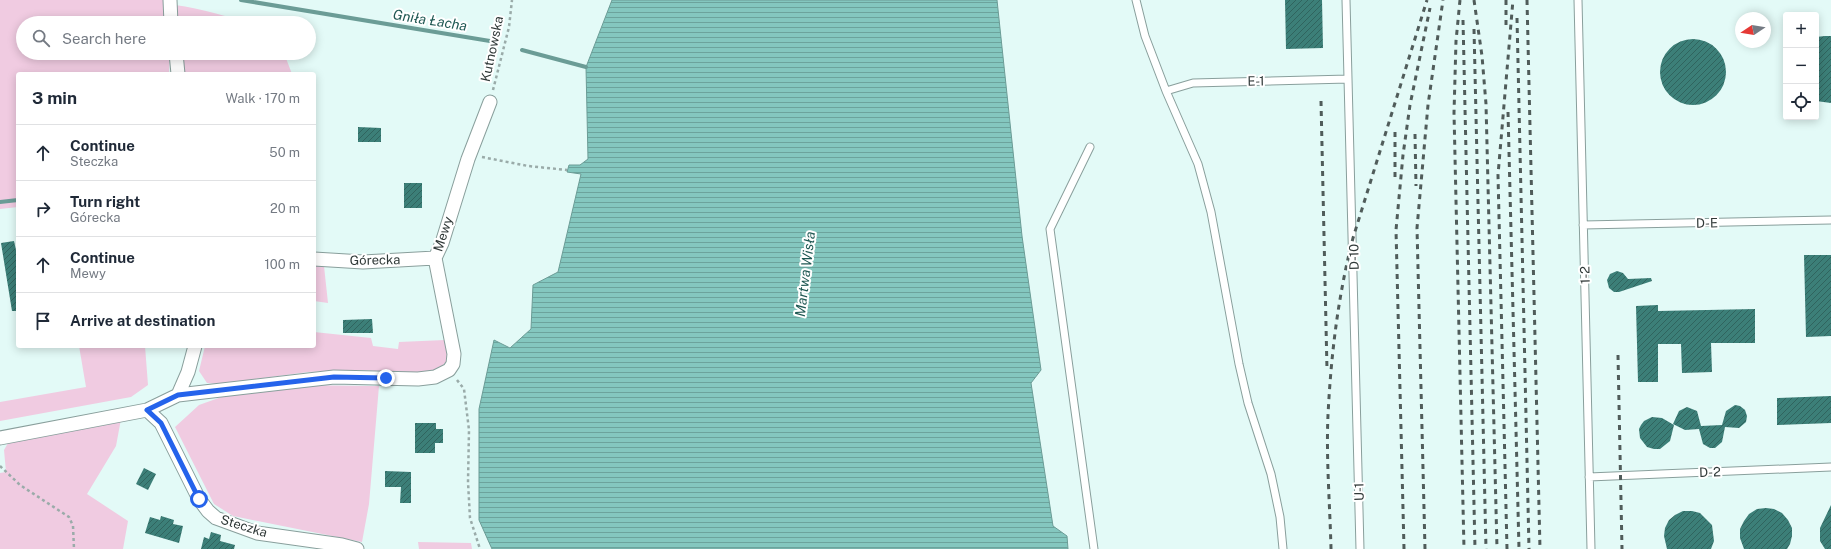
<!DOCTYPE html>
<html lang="en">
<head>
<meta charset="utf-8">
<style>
  :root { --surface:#fff; --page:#f2f2f3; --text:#1f2937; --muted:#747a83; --line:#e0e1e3 }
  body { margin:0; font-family:"Public Sans",sans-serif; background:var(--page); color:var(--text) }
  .controls { position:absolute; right:12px; top:12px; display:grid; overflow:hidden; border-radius:4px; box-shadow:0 2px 10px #0003 }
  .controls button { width:36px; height:36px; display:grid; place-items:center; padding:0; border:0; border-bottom:1px solid var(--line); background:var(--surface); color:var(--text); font:20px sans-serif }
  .compass { position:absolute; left:1735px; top:12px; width:36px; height:36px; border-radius:50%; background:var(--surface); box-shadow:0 2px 10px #0003; rotate:258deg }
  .stop { position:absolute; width:12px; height:12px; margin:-9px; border:3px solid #2563eb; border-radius:50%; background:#fff }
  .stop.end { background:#2563eb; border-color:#fff; box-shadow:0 1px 4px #0008 }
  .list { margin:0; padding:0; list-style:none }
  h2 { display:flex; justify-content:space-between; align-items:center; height:52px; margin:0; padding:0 16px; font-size:17px }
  h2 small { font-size:13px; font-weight:400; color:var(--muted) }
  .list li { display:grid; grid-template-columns:26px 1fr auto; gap:12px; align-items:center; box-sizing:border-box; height:56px; padding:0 16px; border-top:1px solid var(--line) }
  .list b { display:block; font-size:15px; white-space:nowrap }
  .list p { margin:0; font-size:13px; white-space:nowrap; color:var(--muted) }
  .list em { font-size:13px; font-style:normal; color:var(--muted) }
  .icon { flex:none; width:22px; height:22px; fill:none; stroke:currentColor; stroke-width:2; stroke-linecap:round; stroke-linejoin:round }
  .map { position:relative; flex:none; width:1831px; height:549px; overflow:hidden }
  .search { position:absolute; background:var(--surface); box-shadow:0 2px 10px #0003; left:16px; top:16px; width:300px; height:44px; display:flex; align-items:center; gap:10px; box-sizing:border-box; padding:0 14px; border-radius:22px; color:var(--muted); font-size:15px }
  .panel { position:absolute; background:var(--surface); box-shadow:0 2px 10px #0003; left:16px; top:72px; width:300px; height:276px; border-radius:4px }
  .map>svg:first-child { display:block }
</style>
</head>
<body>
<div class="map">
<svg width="1831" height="549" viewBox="0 0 1831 549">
  <defs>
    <pattern id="water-rules" width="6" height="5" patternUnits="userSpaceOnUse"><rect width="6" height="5" fill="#84c7bf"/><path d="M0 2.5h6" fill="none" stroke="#6ca39c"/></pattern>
    <pattern id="building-hatch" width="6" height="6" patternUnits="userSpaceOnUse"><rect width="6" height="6" fill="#3c7f78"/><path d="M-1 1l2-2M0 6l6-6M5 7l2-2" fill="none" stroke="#30645e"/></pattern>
  </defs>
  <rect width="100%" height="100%" fill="#e3faf7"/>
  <path fill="#f0cbe1" d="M0 0H164L165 23H23V53H170L169 74H18V207L0 209Z
    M175 5C202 8 228 18 255 23H176Z
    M181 53H284L292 74H183Z
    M314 265 324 266 328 303 314 301Z
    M314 332 371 338 373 346 398 349 399 342 445 340 448 360 438 370 418 374 360 370 308 372 218 384 207 383 199 371 205 346H314Z
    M79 346H145L148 385 131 397 0 421V402L86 387Z
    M292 385 379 386 369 504 362 542 233 516 214 504 175 427 199 405 227 395Z
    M121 419 116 446 87 494 128 521 123 549H0V473L6 472 4 450 8 443Z
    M418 542 471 543 472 549H419Z"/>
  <path fill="url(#water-rules)" stroke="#6b9c96" d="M612 0H997L1022 236 1041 370 1031 383 1053 526 1067 536 1068 549H492L479 520V409L494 340 510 348 531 329 533 285 558 272 581 174 567 172 569 165H580L588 159 586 67Z"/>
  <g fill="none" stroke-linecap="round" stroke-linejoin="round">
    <path stroke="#6b9c96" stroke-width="4" d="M241 0 496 42
      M522 50 586 67
      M0 202 18 200"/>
  </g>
  <path fill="url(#building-hatch)" d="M1285 0H1322L1323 48 1286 49Z
    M1825 36H1831V103L1816 101V37Z
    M1660 72a33 33 0 1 1 66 0a33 33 0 1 1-66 0Z
    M358 127 381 128V142H358Z
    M404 183H422V208H404Z
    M14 241 16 250H18V311H12L1 243Z
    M1804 255H1831V336L1806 337Z
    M1617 271 1623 273 1628 279 1651 278 1652 281 1619 292H1614L1609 288 1607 280 1610 274Z
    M1658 305V311L1755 309V343H1711L1712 372 1682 373 1681 344H1658V382H1638L1636 306Z
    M372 319 373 333H343V320Z
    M1831 396V423L1777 425V398Z
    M1735 405 1740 406 1745 410 1747 416 1746 422 1739 428 1725 427 1722 442 1715 448H1710L1703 444 1699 429 1685 430 1673 424 1679 411 1687 407 1697 411 1701 426 1722 425 1726 411Z
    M1652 417 1662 418 1674 425 1670 441 1660 449H1654L1647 447 1640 438 1639 429 1641 425 1644 421Z
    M415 423H436V429H443V443H435V453H415Z
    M144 468 156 474 148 490 136 484Z
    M385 471 411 472V503H400L401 487H385Z
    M1831 505V549H1825L1820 541V528Z
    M1766 508 1774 509 1782 513 1788 520 1792 528V536L1790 544 1787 549H1744L1740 538V529L1744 521 1749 514 1757 509Z
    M1683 511H1692L1700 513 1712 525 1714 541 1711 549H1667L1664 536 1665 528 1669 520 1675 515Z
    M161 516 174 520 173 524 183 526 179 543 145 533 150 517 160 520Z
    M211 532 221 535 220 541 235 545 234 549H201L204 537 209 539Z"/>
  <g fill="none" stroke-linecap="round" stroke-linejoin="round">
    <defs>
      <path id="lane" d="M1136 0 1145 36 1166 91 1198 164 1211 212 1239 364 1248 403 1271 474 1280 517 1283 549
        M1346 0 1360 549
        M1578 0 1591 549
        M1166 91 1193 83 1348 79
        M1090 147 1050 229 1094 549
        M1583 225 1831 220
        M1589 477 1831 467"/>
      <path id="street" d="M170 0 171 23
        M176 53 178 74
        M314 259 363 262 435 258
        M178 395 188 372 195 346
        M147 410 161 423 199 499 208 511 216 518 257 533 342 545 357 549
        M0 438 147 410 178 395 334 377 418 379 435 377 449 370 453 364 454 354 435 258 442 243 468 159 490 102"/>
    </defs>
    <use href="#lane" stroke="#899f9c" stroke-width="9"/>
    <use href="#street" stroke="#899f9c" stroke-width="15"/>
    <path stroke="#9aaba9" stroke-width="2.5" stroke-dasharray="3 3" stroke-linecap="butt" d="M493 90 509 27 512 0
      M482 157 528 166 567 170
      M457 380 464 389 469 430 468 482 470 518 480 549
      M0 466 20 485 69 517 73 526 74 549"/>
    <use href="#lane" stroke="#fff" stroke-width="7"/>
    <use href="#street" stroke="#fff" stroke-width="13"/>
    <path stroke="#505c5a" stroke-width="3" stroke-dasharray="5 5" stroke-linecap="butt" d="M1460 0 1456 41 1454 113 1464 549
      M1474 0 1482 56 1486 104 1497 549
      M1506 0V26
      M1527 0 1540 549
      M1517 18 1529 549
      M1463 20 1475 549
      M1474 29 1486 549
      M1321 101 1327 370
      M1508 112 1519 549
      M1395 132V182
      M1415 134 1416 186
      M1618 355 1622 549
      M1331 549C1330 506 1326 458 1328 415 1331 355 1338 296 1353 238L1427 0
      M1404 549 1396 230 1403 155 1410 105 1430 8
      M1425 549 1417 228 1428 105 1443 0
      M1507 549 1498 175 1513 0"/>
  </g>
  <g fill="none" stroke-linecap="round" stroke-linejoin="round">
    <path stroke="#2563eb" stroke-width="5" d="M199 499 161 423 147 410 178 395 334 377 386 378"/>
  </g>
  <g text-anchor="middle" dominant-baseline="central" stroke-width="4" stroke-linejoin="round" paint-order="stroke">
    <g font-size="13" fill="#303938" stroke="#fff">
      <text transform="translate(492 49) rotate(-78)">Kutnowska</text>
      <text transform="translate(1256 81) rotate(-1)">E-1</text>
      <text transform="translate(1707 223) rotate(-1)">D-E</text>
      <text transform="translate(443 234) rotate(-72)">Mewy</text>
      <text transform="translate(1354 257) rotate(-91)">D-10</text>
      <text transform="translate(375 260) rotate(-1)">Górecka</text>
      <text transform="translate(1585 275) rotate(-91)">1-2</text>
      <text transform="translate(1710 472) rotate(-2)">D-2</text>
      <text transform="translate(1359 492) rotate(-91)">U-1</text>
      <text transform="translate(244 526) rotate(17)">Steczka</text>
    </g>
    <g font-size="14" font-style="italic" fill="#1f5853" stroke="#fff">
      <text transform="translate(430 20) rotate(9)">Gniła Łacha</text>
      <text transform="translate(805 274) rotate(-83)">Martwa Wisła</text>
    </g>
  </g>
</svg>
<div class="controls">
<button>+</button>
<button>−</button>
<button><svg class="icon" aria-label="locate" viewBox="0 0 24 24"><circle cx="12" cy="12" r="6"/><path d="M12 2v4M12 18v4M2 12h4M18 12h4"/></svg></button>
</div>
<svg class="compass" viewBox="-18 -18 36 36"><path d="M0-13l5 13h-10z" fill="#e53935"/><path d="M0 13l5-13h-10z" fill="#747a83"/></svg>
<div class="stop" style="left:199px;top:499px"></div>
<div class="stop end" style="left:386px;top:378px"></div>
<div class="search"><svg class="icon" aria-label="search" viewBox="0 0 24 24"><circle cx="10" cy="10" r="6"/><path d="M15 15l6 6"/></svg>Search here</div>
<section class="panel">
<h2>3 min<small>Walk · 170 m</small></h2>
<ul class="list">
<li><svg class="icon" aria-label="ahead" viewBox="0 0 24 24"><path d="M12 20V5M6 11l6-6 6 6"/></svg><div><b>Continue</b><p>Steczka</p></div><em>50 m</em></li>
<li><svg class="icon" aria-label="right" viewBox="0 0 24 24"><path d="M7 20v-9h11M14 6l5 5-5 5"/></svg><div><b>Turn right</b><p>Górecka</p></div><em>20 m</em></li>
<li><svg class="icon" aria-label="ahead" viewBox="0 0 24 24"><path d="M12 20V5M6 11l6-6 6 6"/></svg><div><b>Continue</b><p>Mewy</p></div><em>100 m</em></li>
<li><svg class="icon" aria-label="arrive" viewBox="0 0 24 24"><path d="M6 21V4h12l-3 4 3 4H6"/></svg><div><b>Arrive at destination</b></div></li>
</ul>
</section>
</div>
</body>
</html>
